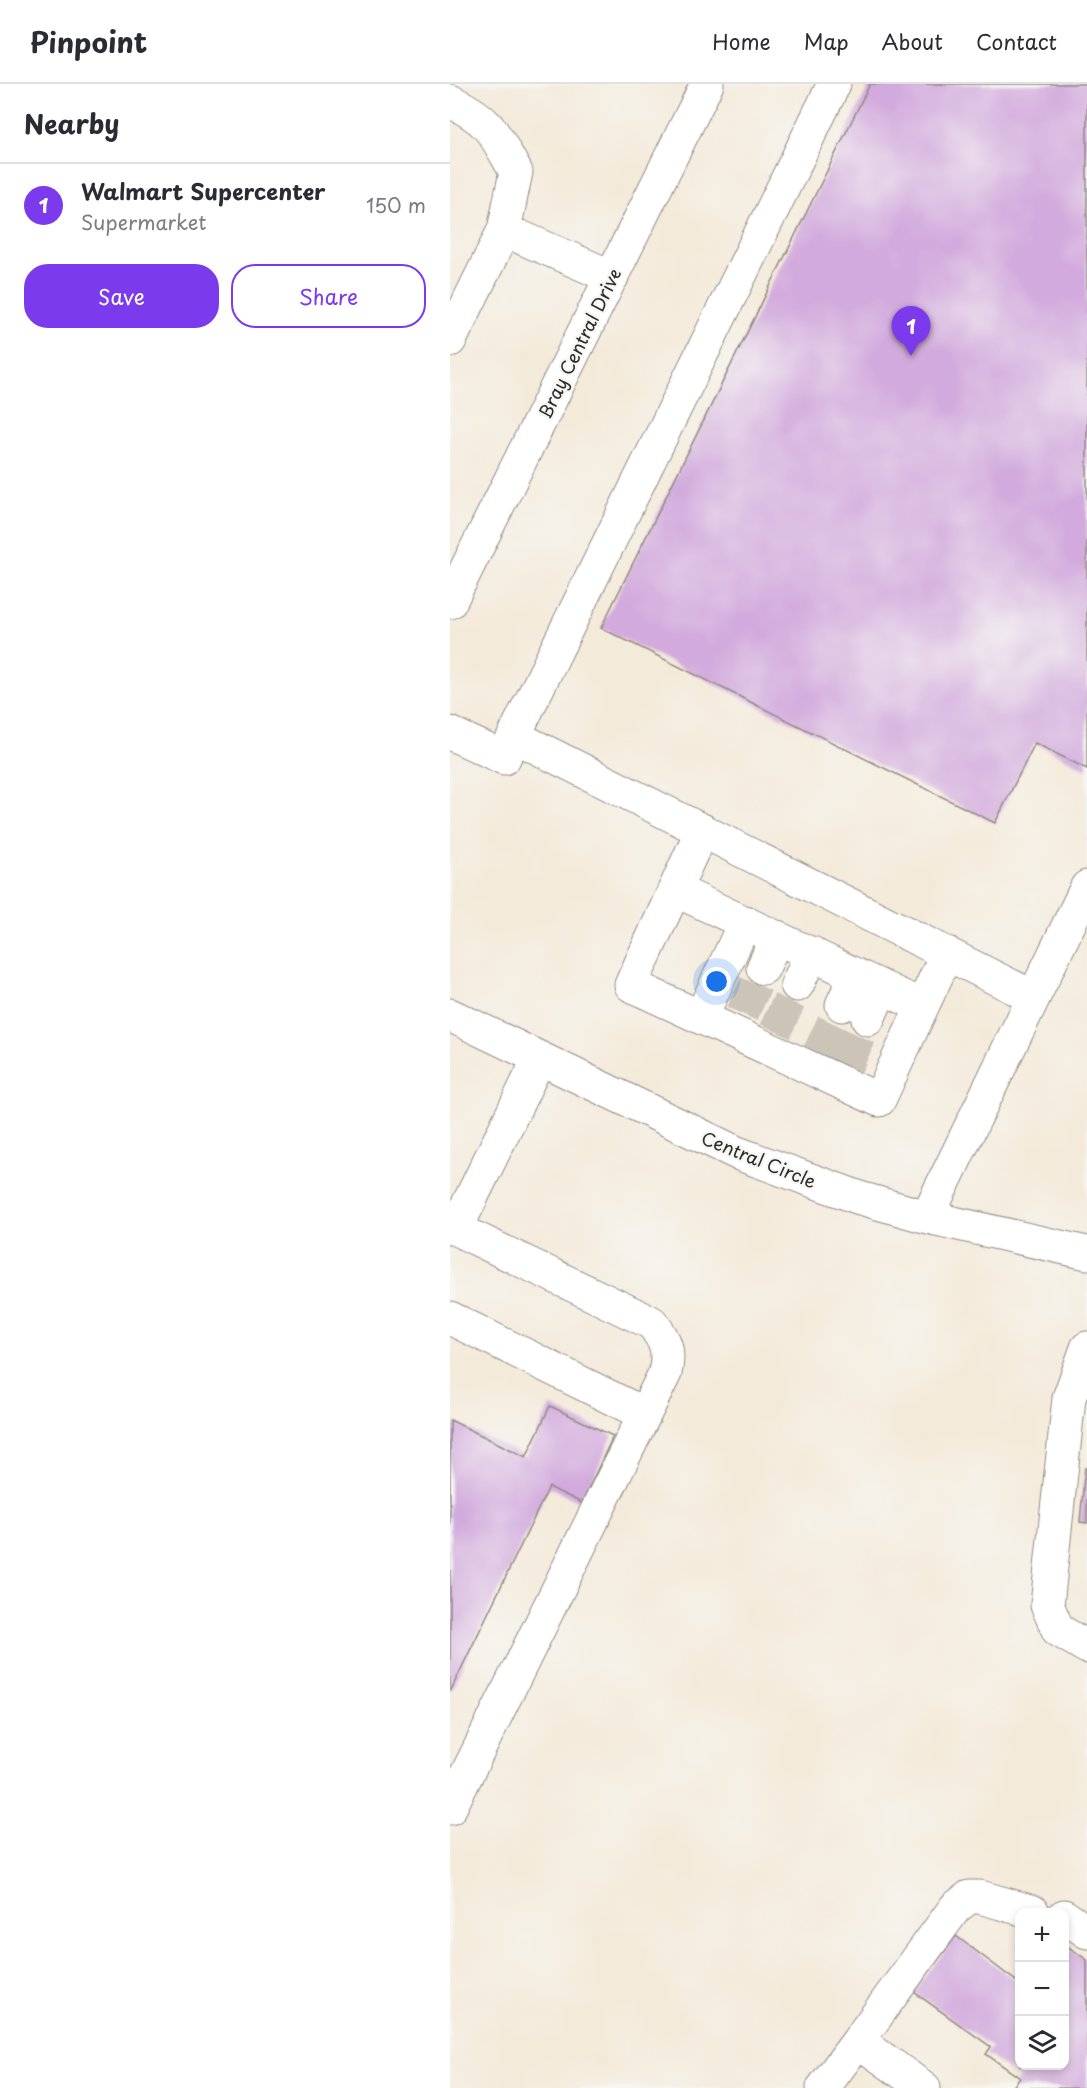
<!DOCTYPE html>
<html lang="en">
<head>
<meta charset="utf-8">
<style>
  :root { --surface:#fff; --page:#f2f2f3; --text:#2b2b33; --muted:#7c7c81; --line:#e1e1e2; --accent:#7c3aed }
  body { margin:0; font-family:"Playpen Sans",sans-serif; background:var(--page); color:var(--text) }
  .controls { position:absolute; right:18px; bottom:18px; display:grid; overflow:hidden; border-radius:12px; box-shadow:0 3px 9px #0003 }
  .controls button { width:54px; height:54px; display:grid; place-items:center; padding:0; border:0; border-bottom:2px solid var(--line); background:var(--surface); color:var(--text); font:30px sans-serif }
  .you { position:absolute; left:267px; top:898px; width:21px; height:21px; margin:-15px; border:4px solid #fff; border-radius:50%; background:#1a73e8; box-shadow:0 0 0 9px #1a73e833 }
  .badge { display:grid; place-items:center; width:39px; height:39px; border-radius:50%; background:var(--accent); color:#fff; font-size:20px; font-weight:700 }
  .pin { position:absolute; translate:-50% -50px; filter:drop-shadow(0 2px 3px #0008) }
  .pin::after { content:''; position:absolute; top:32px; width:21px; height:18px; background:inherit; clip-path:polygon(0 0,100% 0,50% 100%) }
  .list { margin:0; padding:0; list-style:none }
  h2 { display:flex; justify-content:space-between; align-items:center; height:78px; margin:0; padding:0 24px; font-size:26px }
  h2 small { font-size:20px; font-weight:400; color:var(--muted) }
  .list li { display:grid; grid-template-columns:39px 1fr auto; gap:18px; align-items:center; box-sizing:border-box; height:84px; padding:0 24px; border-top:2px solid var(--line) }
  .list b { display:block; font-size:22px; white-space:nowrap }
  .list p { margin:0; font-size:20px; white-space:nowrap; color:var(--muted) }
  .list em { font-size:20px; font-style:normal; color:var(--muted) }
  .actions { display:flex; gap:12px; padding:18px 24px }
  .actions a { flex:1; padding:14px 0; border:2px solid var(--accent); border-radius:24px; text-align:center; font-size:21px; color:var(--accent) }
  .actions .main { background:var(--accent); color:#fff }
  .icon { flex:none; width:33px; height:33px; fill:none; stroke:currentColor; stroke-width:2; stroke-linecap:round; stroke-linejoin:round }
  .map { position:relative; flex:none; width:637px; height:2004px; overflow:hidden }
  header { display:flex; align-items:center; gap:36px; box-sizing:border-box; height:84px; padding:0 30px; background:var(--surface); border-bottom:2px solid var(--line) }
  header strong { font-size:28px }
  nav { display:flex; gap:33px; margin-inline-start:auto; font-size:21px }
  main { display:flex }
  aside { flex:1; background:var(--surface) }
  .map>svg:first-child { display:block }
</style>
</head>
<body>
<header>
<strong>Pinpoint</strong>
<nav><a>Home</a><a>Map</a><a>About</a><a>Contact</a></nav>
</header>
<main>
<aside>
<h2>Nearby<small></small></h2>
<ul class="list">
<li><span class="badge">1</span><div><b>Walmart Supercenter</b><p>Supermarket</p></div><em>150 m</em></li>
</ul>
<div class="actions"><a class="main">Save</a><a>Share</a></div>
</aside>
<div class="map">
<svg width="637" height="2004" viewBox="0 0 637 2004">
  <rect width="100%" height="100%" fill="#f6f6f2"/>
  <filter id="ink" filterUnits="userSpaceOnUse"><feTurbulence type="fractalNoise" baseFrequency=".0167" numOctaves="2"/><feDisplacementMap in="SourceGraphic" scale="12" xChannelSelector="R" yChannelSelector="G"/><feConvolveMatrix kernelMatrix="1 2 1 2 8 2 1 2 1" color-interpolation-filters="sRGB"/></filter>
  <filter id="wash" filterUnits="userSpaceOnUse"><feTurbulence type="fractalNoise" baseFrequency=".008" numOctaves="4" result="noise"/><feDisplacementMap in="SourceGraphic" scale="24" xChannelSelector="R" yChannelSelector="G"/><feGaussianBlur stdDeviation="1.35" result="paint"/><feColorMatrix in="noise" values="0 0 0 0 0 0 0 0 0 0 0 0 0 0 0 0 0 1.4 0 .05"/><feComposite in="paint" operator="in"/></filter>
  <g filter="url(#wash)">
    <rect width="100%" height="100%" fill="#f4eada"/>
    <g id="blocks">
      <path fill="#d2aadd" d="M420 0H637V685L585 659 545 739 151 544Z
        M100 1322 163 1352 132 1419 99 1403 0 1608V1336L76 1373Z
        M635 1384H637V1439L630 1438Z
        M506 1852 566 1897 570 1891V1982H614V1860L637 1876V2004H562L570 1994 536 1970 541 1963 464 1908Z"/>
    </g>
  </g>
  <g filter="url(#ink)">
    <use href="#blocks" fill-opacity="0" stroke="#908a82" stroke-width="1.5"/>
    <g fill="none" stroke-linecap="round" stroke-linejoin="round">
      <path stroke="#ccc4b7" stroke-width="33" stroke-dasharray="33 16" stroke-linecap="butt" d="M292 930 313 884
        M325 947 347 901
        M369 969 392 921
        M396 982 418 935"/>
      <defs>
        <path id="minor" d="M0 17C42 37 44 50 66 88L54 146 0 256
          M54 146 162 193
          M0 518 257 0
          M0 649 54 674 64 652 583 913
          M64 652 384 0
          M252 746 181 901 429 1016 497 869
          M225 806 472 922
          M313 884 327 853
          M347 901 362 869
          M392 921 406 891
          M0 931 287 1069 410 1114 477 1133 637 1169
          M251 933 295 838
          M418 935 432 903
          M477 1133 637 803
          M0 1142 6 1145 89 975
          M0 1234 194 1330
          M637 1264 619 1314 597 1521 608 1546 637 1563
          M0 1724 215 1289C220 1267 216 1257 202 1239L6 1145
          M614 1832 637 1848
          M373 2004 408 1957
          M474 2004 408 1957 505 1824 519 1813H530L583 1828"/>
      </defs>
      <use href="#minor" stroke="#908a82" stroke-width="35"/>
      <use href="#minor" stroke="#fff" stroke-width="33"/>
    </g>
  </g>
  <g text-anchor="middle" dominant-baseline="central" stroke-width="4.5" stroke-linejoin="round" paint-order="stroke">
    <g font-size="18" fill="#2b2b2b" stroke="#f6f6f2">
      <text transform="translate(129 259) rotate(-64)">Bray Central Drive</text>
      <text transform="translate(309 1075) rotate(22)">Central Circle</text>
    </g>
  </g>
</svg>
<div class="controls">
<button>+</button>
<button>−</button>
<button><svg class="icon" aria-label="layers" viewBox="0 0 24 24"><path d="M12 4l9 5-9 5-9-5zM3 14l9 5 9-5"/></svg></button>
</div>
<div class="you"></div>
<div class="pin badge" style="left:461px;top:272px">1</div>
</div>
</main>
</body>
</html>
